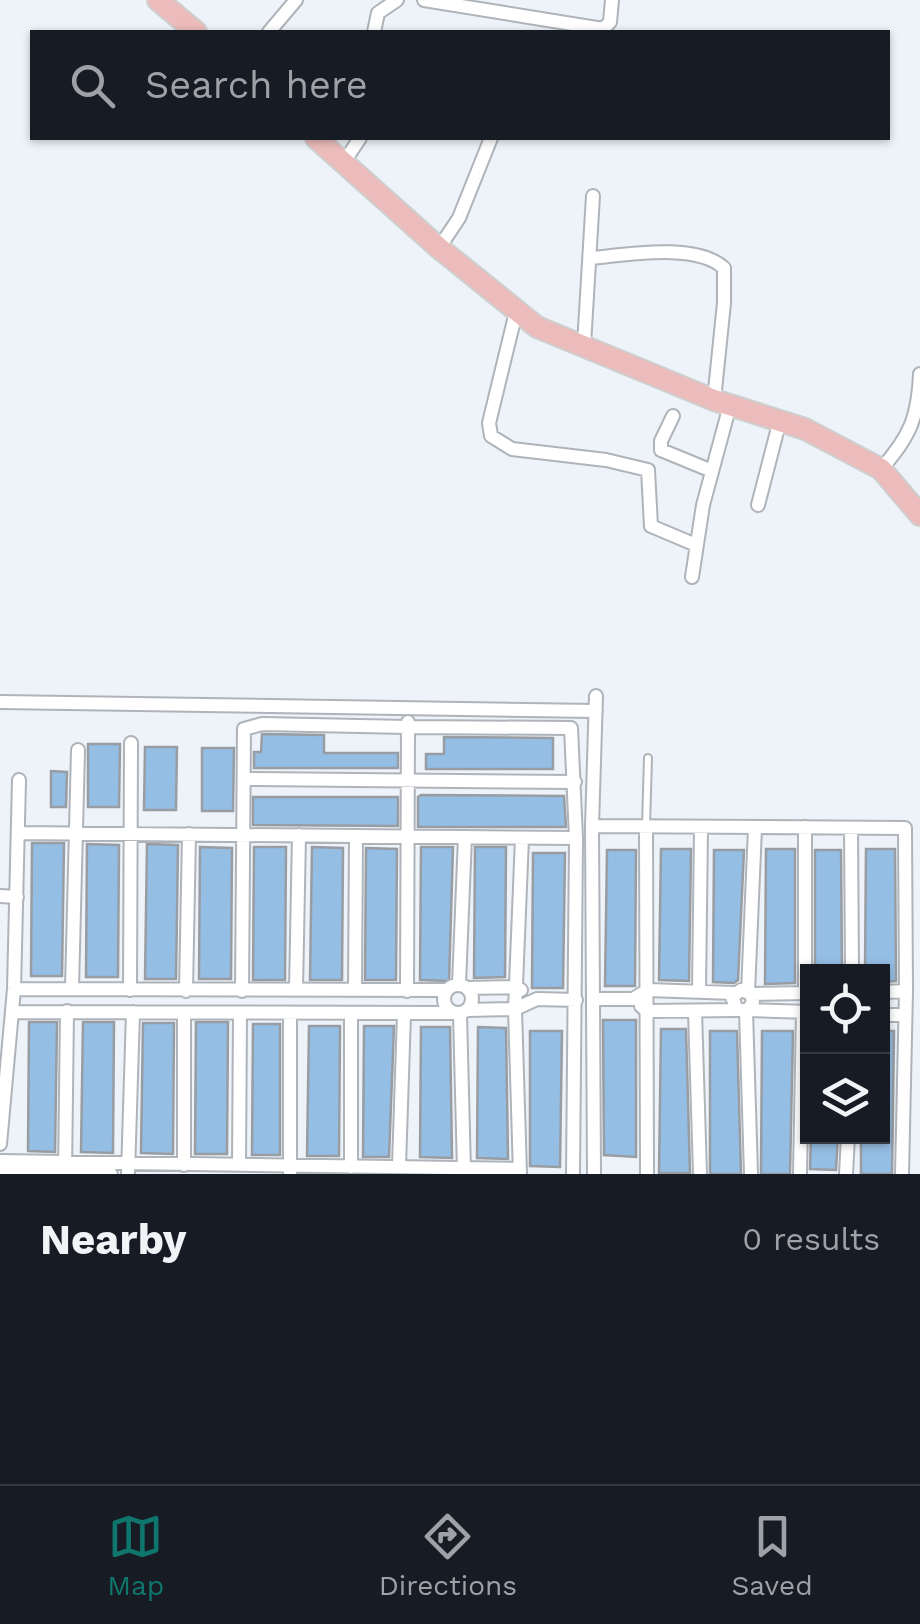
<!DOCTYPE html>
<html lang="en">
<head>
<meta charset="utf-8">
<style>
  :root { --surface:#171b24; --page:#20242c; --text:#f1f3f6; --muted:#9ea1a6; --line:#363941; --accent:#0f766e }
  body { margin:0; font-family:"Work Sans",sans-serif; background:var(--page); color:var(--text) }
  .controls { position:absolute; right:30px; bottom:30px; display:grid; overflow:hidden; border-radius:0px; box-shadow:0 2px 8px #0004 }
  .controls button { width:90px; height:90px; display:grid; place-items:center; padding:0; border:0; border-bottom:2px solid var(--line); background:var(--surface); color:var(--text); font:50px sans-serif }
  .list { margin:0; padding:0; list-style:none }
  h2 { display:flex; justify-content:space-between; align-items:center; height:130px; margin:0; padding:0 40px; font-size:42px }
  h2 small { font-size:32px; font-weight:400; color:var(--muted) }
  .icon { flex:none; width:55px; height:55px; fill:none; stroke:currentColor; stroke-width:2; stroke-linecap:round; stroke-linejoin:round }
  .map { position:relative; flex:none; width:920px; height:1174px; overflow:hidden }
  .search { position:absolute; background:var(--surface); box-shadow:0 2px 8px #0004; left:30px; right:30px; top:30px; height:110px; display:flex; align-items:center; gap:25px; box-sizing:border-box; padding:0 35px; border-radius:0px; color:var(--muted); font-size:38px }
  .sheet { height:310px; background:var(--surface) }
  nav { display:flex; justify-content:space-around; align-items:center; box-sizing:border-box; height:140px; border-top:2px solid var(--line); background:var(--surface); font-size:28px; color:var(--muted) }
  nav a { display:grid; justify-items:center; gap:5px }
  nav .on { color:var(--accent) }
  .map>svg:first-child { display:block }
</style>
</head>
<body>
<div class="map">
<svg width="920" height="1174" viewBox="0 0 920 1174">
  <rect width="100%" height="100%" fill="#eef3f9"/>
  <path fill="#95bee4" stroke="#989da3" stroke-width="2.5" d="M262 734 324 735V753H398V768H254V752H261Z
    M444 737 553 738V769H426V754H444Z
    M88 744H120L119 807H88Z
    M145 747H177L176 810H144Z
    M202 748H234L233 811H202Z
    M51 771 67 772 66 807H51Z
    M421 795 564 796 566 827H418V797Z
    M253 797H398V826L253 825Z
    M32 843H64L62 976H31Z
    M87 844 119 845 118 977H86Z
    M147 844 178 845 176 979H145Z
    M200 847 232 848 231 979H199Z
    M254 847H286L285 980H253Z
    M312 847 343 848 342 980H310Z
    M421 847H453L449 981 420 980Z
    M475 847H506L505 977 474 978Z
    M366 848 397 849 396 980H365Z
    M661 849H691L689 981 659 980Z
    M766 849H795V983L765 984Z
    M866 849H895L896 981 882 982V972H865Z
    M607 850H636L635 986H605Z
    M714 850H744L738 980 734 983 713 982Z
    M815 850H841L842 972H815Z
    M533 853H565L563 988H532Z
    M603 1020H636V1157L604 1155Z
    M29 1022H57L55 1152 28 1151Z
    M83 1022H114L113 1153 81 1152Z
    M196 1022H228L227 1154H195Z
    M143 1023H174L173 1154 141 1153Z
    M253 1024H280V1155H252Z
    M309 1026H340L339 1156H307Z
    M364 1026H394L389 1157H363Z
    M421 1027H450L452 1158 420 1157Z
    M478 1027 506 1028 508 1159 477 1158Z
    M661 1029H686L690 1173H659Z
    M530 1031H562L560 1167 530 1166Z
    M710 1031H737L741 1174H710Z
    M762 1031H793L790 1174H761Z
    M882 1031H894L892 1174H861V1136H882Z
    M811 1136H838L836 1170 810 1169Z"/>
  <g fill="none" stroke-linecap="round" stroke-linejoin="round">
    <defs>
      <path id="lane" d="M646 826 648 758"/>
      <path id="street" d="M424 0 603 29 610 22 612 0
        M269 32 296 0
        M374 32 378 13 397 0
        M344 162 360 138
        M439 248 459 218 491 138
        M591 258C626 255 696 242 724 268V303L714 400
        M516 312 489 423 491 436 512 449 606 460 648 470 651 526 696 545
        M584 345 593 196
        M673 416 661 441V450L712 471
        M881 469C910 437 918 417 920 374
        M758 505 780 420
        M692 577 703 505 730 405
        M0 702 596 711
        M244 779 575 782
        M592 826 905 828 906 991 902 1174
        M646 826 647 1174
        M851 828 852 972
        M18 833 576 838
        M0 896 17 897
        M459 984 465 837
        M444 999a14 14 0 1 1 28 0a14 14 0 1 1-28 0Z
        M72 988 78 750
        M468 988 516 987 521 990
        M14 989 446 990
        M130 990 131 743
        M296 990 299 835
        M355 990 356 836
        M186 991 189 834
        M242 991 244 729 262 724 408 727V722
        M407 991 408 727 571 728 576 838 573 1174
        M699 991 701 828
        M748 992 755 828
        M882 992 906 991
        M805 993V827
        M751 994 753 1002 748 1010H737L732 997 741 990 751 994 808 993
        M595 999H633L648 990 734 993
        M641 1006 647 1011 737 1010
        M468 1010 515 1009 537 999 576 1000
        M748 1010 808 1012
        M695 1011 700 1174
        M746 1011 751 1174
        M12 1012 453 1013
        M460 1014 464 1171
        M882 1015H905
        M0 1144 14 989 19 780
        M0 1161 519 1169
        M184 1165V1013
        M239 1165 240 1014
        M399 1166 404 1014
        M351 1167V1014
        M0 1172 111 1174
        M290 1172V1014
        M65 1174 67 1011
        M128 1174 133 1012
        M520 1174 515 1009 522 838
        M594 1174 592 826 596 696
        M800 1174 803 1012
        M846 1174 848 1136"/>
      <path id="primary" d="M158 0 196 32
        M316 138 439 248 537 327 714 400 805 429 881 469 920 515"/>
    </defs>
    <use href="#lane" stroke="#afb4ba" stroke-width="10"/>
    <use href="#street" stroke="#afb4ba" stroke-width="16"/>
    <use href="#primary" stroke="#cecfcf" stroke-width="24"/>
    <use href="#lane" stroke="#fff" stroke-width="6"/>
    <use href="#street" stroke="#fff" stroke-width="12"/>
    <use href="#primary" stroke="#ebbcbb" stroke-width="20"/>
  </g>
</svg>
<div class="controls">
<button><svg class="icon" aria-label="locate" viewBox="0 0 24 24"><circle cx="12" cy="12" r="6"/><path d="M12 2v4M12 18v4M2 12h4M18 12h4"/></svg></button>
<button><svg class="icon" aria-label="layers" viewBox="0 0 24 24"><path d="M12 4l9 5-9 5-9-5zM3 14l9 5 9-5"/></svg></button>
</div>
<div class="search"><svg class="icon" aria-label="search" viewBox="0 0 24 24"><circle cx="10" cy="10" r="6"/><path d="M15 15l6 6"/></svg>Search here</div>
</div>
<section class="sheet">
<h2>Nearby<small>0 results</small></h2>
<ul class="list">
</ul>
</section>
<nav>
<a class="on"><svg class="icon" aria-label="map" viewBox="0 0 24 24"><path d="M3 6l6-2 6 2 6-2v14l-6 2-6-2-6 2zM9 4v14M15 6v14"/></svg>Map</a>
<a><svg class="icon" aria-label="directions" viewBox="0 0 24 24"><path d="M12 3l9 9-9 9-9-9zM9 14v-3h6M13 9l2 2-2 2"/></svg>Directions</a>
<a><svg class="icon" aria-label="saved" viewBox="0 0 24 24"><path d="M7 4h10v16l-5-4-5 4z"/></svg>Saved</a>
</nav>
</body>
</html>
